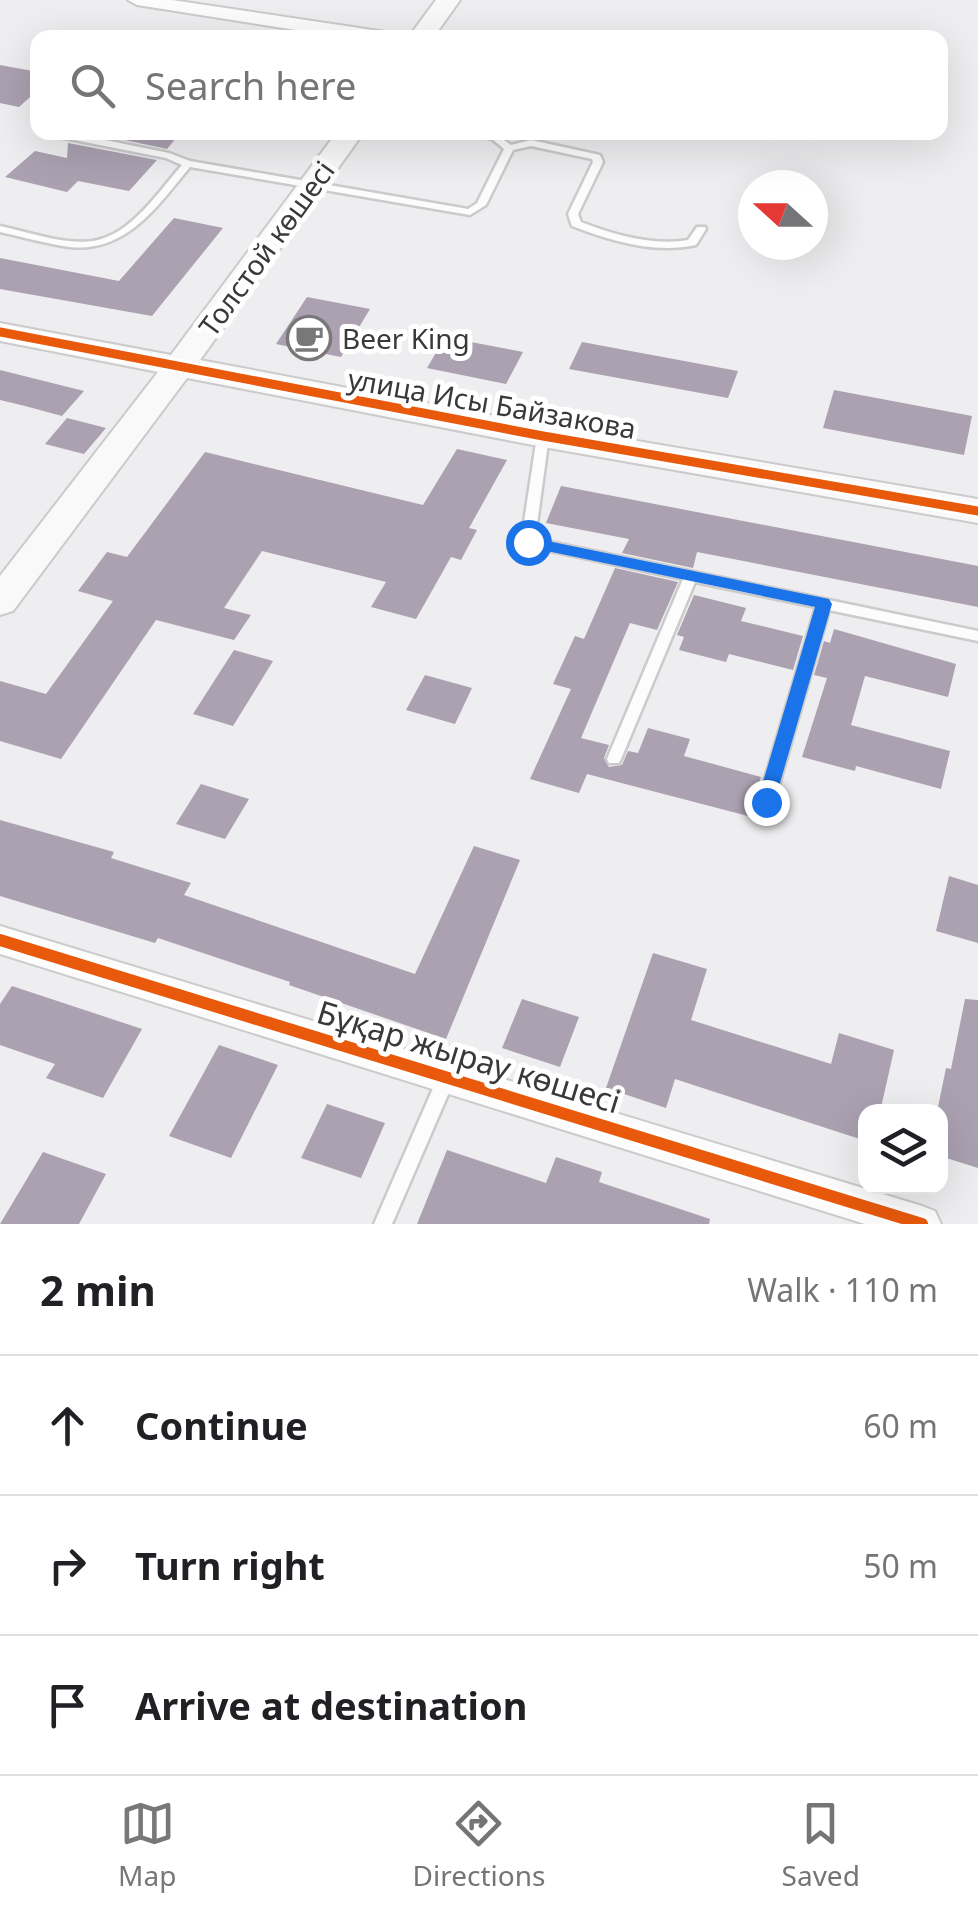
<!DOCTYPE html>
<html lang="en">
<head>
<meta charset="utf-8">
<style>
  :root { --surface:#fff; --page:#f2f2f2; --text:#202124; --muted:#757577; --line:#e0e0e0; --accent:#797879 }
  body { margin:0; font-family:"Noto Sans",sans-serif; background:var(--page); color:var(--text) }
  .controls { position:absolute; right:30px; bottom:30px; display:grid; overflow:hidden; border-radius:20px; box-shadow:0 10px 40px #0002 }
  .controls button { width:90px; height:90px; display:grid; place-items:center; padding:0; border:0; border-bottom:2px solid var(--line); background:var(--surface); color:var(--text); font:50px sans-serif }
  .compass { position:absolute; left:738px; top:170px; width:90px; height:90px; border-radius:50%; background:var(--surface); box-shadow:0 10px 40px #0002; rotate:291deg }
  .stop { position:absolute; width:30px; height:30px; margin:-22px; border:8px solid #1a73e8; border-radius:50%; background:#fff }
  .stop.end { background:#1a73e8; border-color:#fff; box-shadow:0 2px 10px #0008 }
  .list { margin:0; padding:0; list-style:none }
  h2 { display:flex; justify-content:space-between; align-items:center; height:130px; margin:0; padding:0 40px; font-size:42px }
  h2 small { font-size:32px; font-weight:400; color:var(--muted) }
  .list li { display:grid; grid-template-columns:65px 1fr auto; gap:30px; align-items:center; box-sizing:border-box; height:140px; padding:0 40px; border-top:2px solid var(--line) }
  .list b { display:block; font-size:38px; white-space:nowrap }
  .list em { font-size:32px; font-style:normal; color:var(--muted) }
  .icon { flex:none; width:55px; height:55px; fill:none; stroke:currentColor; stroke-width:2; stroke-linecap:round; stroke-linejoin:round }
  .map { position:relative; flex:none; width:978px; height:1224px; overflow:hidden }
  .search { position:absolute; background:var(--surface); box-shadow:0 10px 40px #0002; left:30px; right:30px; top:30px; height:110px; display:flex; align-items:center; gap:25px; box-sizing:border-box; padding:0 35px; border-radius:20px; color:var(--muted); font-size:38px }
  .sheet { height:550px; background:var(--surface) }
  nav { display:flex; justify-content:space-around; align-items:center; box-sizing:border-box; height:140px; border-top:2px solid var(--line); background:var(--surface); font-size:28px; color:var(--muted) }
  nav a { display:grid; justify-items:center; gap:5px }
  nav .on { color:var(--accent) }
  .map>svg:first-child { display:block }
</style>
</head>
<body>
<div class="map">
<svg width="978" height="1224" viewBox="0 0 978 1224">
  <rect width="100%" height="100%" fill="#eeedef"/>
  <path fill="#aba1b1" d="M0 65 38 72V90L19 107 0 103Z
    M87 132H181L167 149Z
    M68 143 157 160 129 191 78 181 67 192 5 177 35 151 67 158Z
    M174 218 223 228 152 316 0 289V258L119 281Z
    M307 297 370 309 341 357 276 344Z
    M445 337 523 352 506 384 427 368Z
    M582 342 738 371 728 398 569 369Z
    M0 370 84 391 62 416 25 406 0 400Z
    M834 390 972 416 964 455 823 428Z
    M67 418 106 428 84 454 45 444Z
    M457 449 507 460 469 528 477 530 461 560 451 557 416 619 371 607 386 582 262 551 224 608 251 615 234 640 156 620 61 759 0 741V681L46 694 113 601 78 591 107 552 127 557 205 452 423 505Z
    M561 486 978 566V607L697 552 693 568 622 553 629 539 546 523Z
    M615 568 678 582 657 630 630 623 581 738 609 745 604 758 609 767 622 765 628 751 638 753 648 728 690 739 684 756 761 777 748 816 587 774 579 793 530 779 571 689 553 684 575 636 584 639Z
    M694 595 746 608 741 621 803 636 793 670 729 654 726 662 679 650 684 637 677 635Z
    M834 629 956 664 948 697 865 676 851 725 950 751 941 789 856 766 855 771 802 757 827 678 814 675 824 641 830 643Z
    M234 650 273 661 233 726 193 714Z
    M425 675 472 688 455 724 406 710Z
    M201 784 249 799 225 839 176 824Z
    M0 820 114 852 111 858 191 883 184 895 415 974 474 846 520 860 446 1039 289 985 290 982 158 938 155 943 0 896Z
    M949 876 978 885V943L936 931Z
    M653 953 707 969 691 1020 831 1064 839 1033 894 1050 880 1112H866V1141L675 1079 666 1108 606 1088Z
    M12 986 142 1029 103 1098 46 1078 55 1064 0 1045V1004Z
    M522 999 579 1017 560 1067 502 1048Z
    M965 999 978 1000V1168L940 1156V1112H937L946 1068 951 1069Z
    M219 1045 278 1065 231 1158 169 1136Z
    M327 1104 385 1123 361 1178 301 1158Z
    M447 1150 546 1183 556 1157 602 1172 599 1182 710 1219 709 1224H417Z
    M43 1152 106 1174 79 1224H0Z"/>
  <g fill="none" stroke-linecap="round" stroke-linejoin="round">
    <defs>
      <path id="lane" d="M66 132 169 153 190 161 468 209 477 203 504 149 492 139 467 132C486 132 496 133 511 145L531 140 600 155 603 162 578 214 581 222C614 235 653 246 688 240L697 227H705L706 229 696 245C655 254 610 241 572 226L568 214 593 162 592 159 531 146 513 150 486 205 470 215 190 167C158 205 127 253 70 247 47 244 23 237 0 232V226C29 232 63 245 93 241 131 235 158 192 182 165L166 158 54 136 49 133Z
        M543 432 549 436 535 539 978 631V641L829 610 774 802 771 806 766 808 761 806 758 802 816 607 695 582 621 759 619 763H609L607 759 683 579 523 545 521 542 537 436Z
        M447 1068 453 1070 456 1076 392 1224H374L441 1070Z"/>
      <path id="street" d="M128 0H172L386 32 395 38H347L137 5Z
        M0 926 922 1206 935 1211 941 1224H865L0 954Z"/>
      <path id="secondary" d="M436 0H460L433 38H408Z
        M337 132H364L200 360 543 425 978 499V523L543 447 187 378 13 611 0 615V576L158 372 0 341V323L171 355Z"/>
    </defs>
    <use href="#lane" stroke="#cbcbcc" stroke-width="5"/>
    <use href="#street" stroke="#cbcbcc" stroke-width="4"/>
    <use href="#secondary" stroke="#cbcbcc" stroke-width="4"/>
    <use href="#lane" fill="#fcfcfd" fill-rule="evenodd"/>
    <use href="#street" fill="#fcfcfd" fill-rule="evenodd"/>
    <use href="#secondary" fill="#f9f9fa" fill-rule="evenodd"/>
    <defs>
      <path id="cycleway-far1" d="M0 332 543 436 978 511"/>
      <path id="cycleway" d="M0 940 922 1224"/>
    </defs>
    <use href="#cycleway-far1" stroke="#fff" stroke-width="15"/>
    <use href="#cycleway" stroke="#fff" stroke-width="19"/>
    <use href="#cycleway-far1" stroke="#e8590c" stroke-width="9"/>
    <use href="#cycleway" stroke="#e8590c" stroke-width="12"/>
  </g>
  <path fill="#1a73e8" d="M528 537 829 599 832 604 773 807 766 809 757 802 815 607 523 546V539Z"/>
  <defs>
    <symbol id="cafe-ring" viewBox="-11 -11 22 22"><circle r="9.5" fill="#fff" stroke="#797879" stroke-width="1.5"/><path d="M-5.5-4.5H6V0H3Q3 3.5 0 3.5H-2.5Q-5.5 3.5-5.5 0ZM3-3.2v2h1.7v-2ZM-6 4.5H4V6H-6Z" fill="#797879"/></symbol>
  </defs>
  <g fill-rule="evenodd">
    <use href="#cafe-ring" x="284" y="313" width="50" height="50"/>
  </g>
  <g text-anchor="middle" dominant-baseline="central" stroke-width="10" stroke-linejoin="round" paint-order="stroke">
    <g font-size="28" fill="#3a393a" stroke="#fff">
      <text transform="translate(266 248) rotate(-54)">Толстой көшесі</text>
      <text transform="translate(492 403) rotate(10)">улица Исы Байзакова</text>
    </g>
    <g font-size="28" fill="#3a393a" stroke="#fff" text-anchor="start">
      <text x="342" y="338">Beer King</text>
    </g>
    <g font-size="32" fill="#3a393a" stroke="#fff">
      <text transform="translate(469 1056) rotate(17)">Бұқар жырау көшесі</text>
    </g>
  </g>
</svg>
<div class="controls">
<button><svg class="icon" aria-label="layers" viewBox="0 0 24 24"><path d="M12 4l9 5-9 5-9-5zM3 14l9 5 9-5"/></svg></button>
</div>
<svg class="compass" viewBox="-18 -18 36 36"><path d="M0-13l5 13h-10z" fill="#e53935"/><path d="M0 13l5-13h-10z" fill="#757577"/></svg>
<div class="stop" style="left:528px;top:542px"></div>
<div class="stop end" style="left:766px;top:802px"></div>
<div class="search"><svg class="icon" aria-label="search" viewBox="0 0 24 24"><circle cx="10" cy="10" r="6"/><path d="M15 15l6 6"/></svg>Search here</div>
</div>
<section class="sheet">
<h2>2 min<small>Walk · 110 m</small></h2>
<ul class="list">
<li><svg class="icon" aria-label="ahead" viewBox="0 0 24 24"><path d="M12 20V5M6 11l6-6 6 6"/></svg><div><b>Continue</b></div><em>60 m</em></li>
<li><svg class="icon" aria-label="right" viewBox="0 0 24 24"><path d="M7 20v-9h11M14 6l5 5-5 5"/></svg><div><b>Turn right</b></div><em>50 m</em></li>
<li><svg class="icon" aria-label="arrive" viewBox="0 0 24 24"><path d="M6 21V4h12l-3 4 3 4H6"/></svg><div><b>Arrive at destination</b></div></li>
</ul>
</section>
<nav>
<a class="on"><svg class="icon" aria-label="map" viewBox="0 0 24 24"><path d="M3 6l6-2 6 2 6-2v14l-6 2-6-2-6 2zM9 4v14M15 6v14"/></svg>Map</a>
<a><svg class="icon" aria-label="directions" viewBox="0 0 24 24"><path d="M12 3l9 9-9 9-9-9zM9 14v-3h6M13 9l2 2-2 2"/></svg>Directions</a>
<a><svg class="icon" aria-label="saved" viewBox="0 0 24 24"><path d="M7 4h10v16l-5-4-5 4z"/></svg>Saved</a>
</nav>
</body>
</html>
